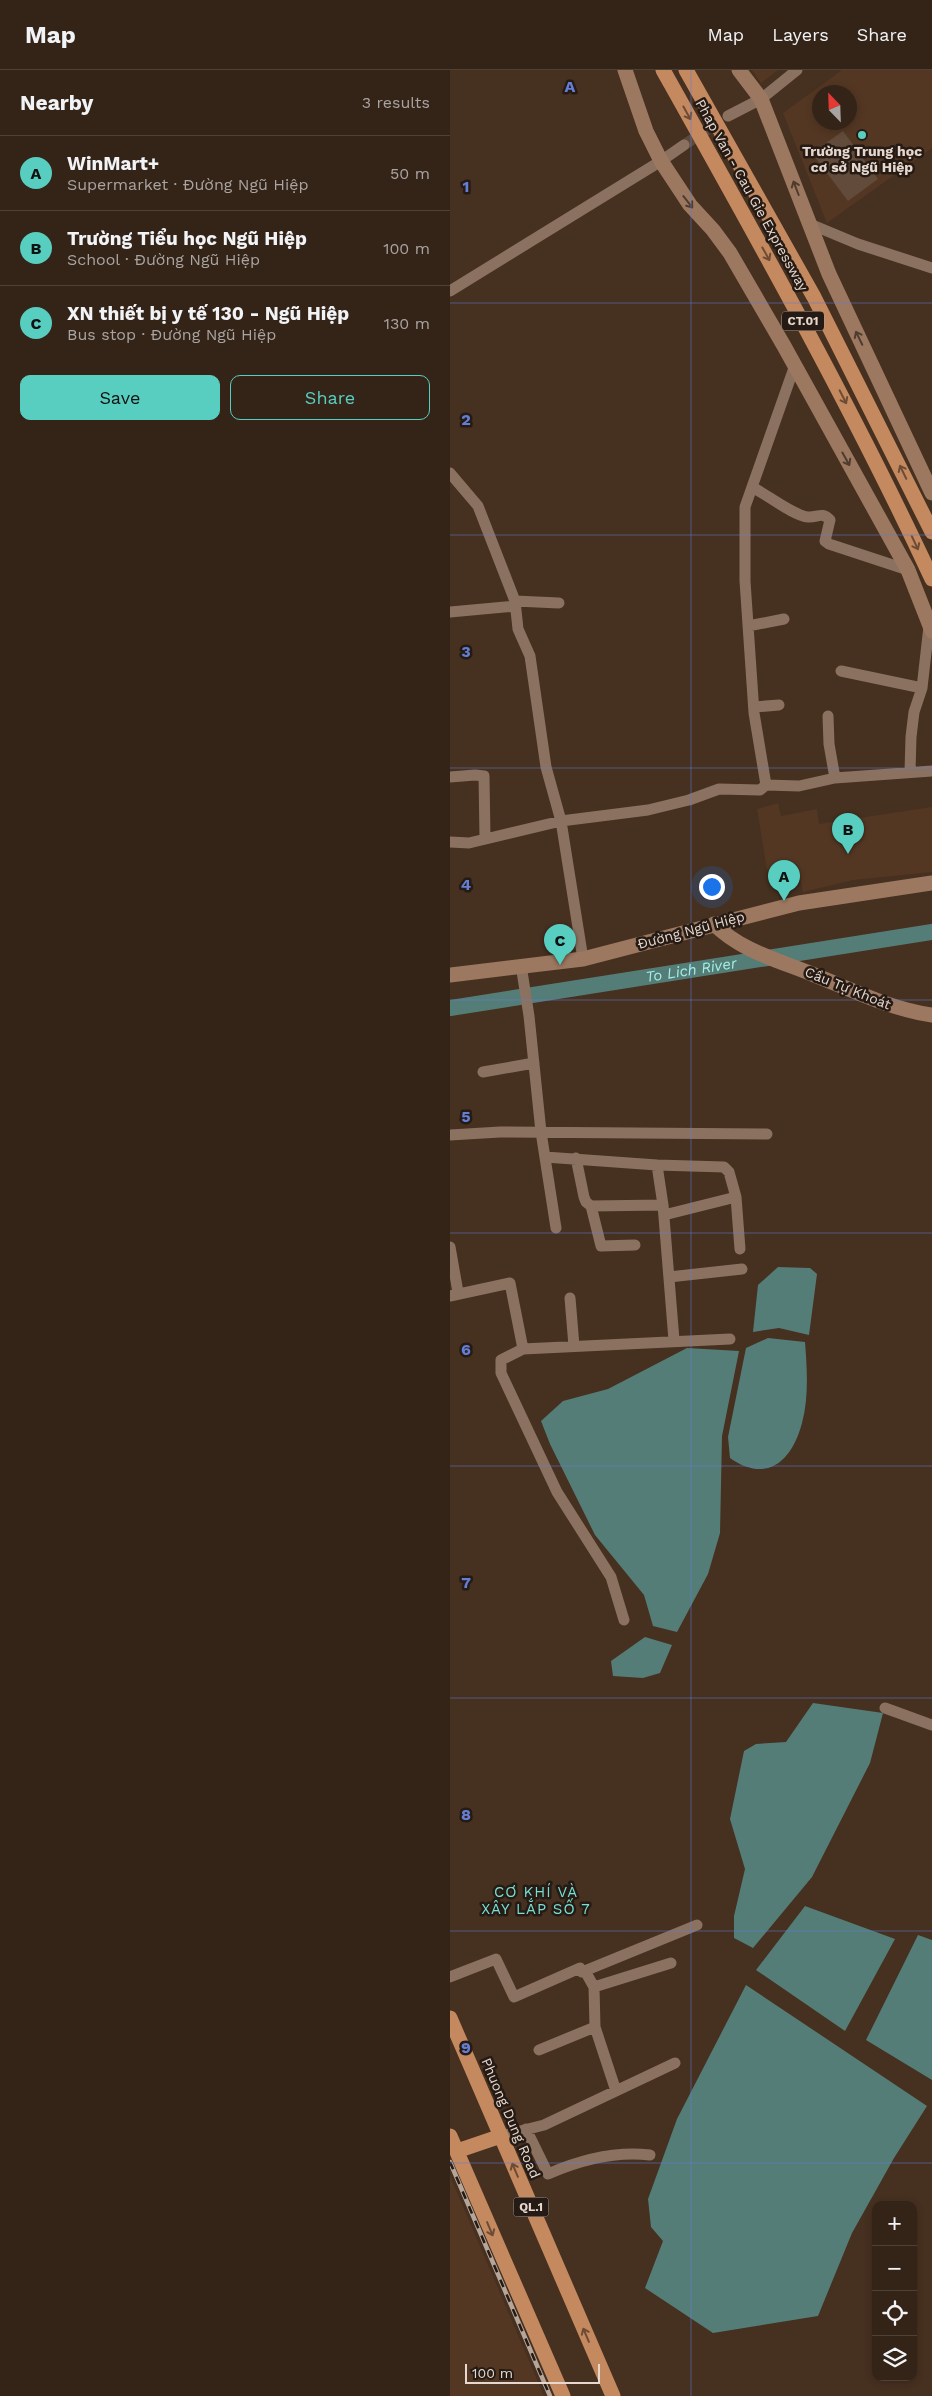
<!DOCTYPE html>
<html lang="en">
<head>
<meta charset="utf-8">
<style>
  :root { --surface:#342418; --page:#3c2c21; --text:#f1f3f6; --muted:#a9a4a2; --line:#4e4137; --accent:#58cec0 }
  body { margin:0; font-family:"Work Sans",sans-serif; background:var(--page); color:var(--text) }
  .controls { position:absolute; right:15px; bottom:15px; display:grid; overflow:hidden; border-radius:10px; box-shadow:0 2px 8px #0003 }
  .controls button { width:45px; height:45px; display:grid; place-items:center; padding:0; border:0; border-bottom:1px solid var(--line); background:var(--surface); color:var(--text); font:25px sans-serif }
  .compass { position:absolute; left:362px; top:15px; width:45px; height:45px; border-radius:50%; background:var(--surface); box-shadow:0 2px 8px #0003; rotate:337deg }
  .scale { position:absolute; left:15px; bottom:12px; width:135px; box-sizing:border-box; padding-left:5px; border:2px solid #e6d8ce; border-top:0; font-size:14px; line-height:18px; white-space:nowrap; color:#e6d8ce; -webkit-text-stroke:4px #251b14; paint-order:stroke }
  .you { position:absolute; left:261px; top:816px; width:18px; height:18px; margin:-12px; border:4px solid #fff; border-radius:50%; background:#1a73e8; box-shadow:0 0 0 8px #1a73e833 }
  .badge { display:grid; place-items:center; width:32px; height:32px; border-radius:50%; background:var(--accent); color:#111; font-size:16px; font-weight:700 }
  .pin { position:absolute; translate:-50% -41px; filter:drop-shadow(0 1px 2px #0008) }
  .pin::after { content:''; position:absolute; top:26px; width:18px; height:15px; background:inherit; clip-path:polygon(0 0,100% 0,50% 100%) }
  .list { margin:0; padding:0; list-style:none }
  h2 { display:flex; justify-content:space-between; align-items:center; height:65px; margin:0; padding:0 20px; font-size:21px }
  h2 small { font-size:16px; font-weight:400; color:var(--muted) }
  .list li { display:grid; grid-template-columns:32px 1fr auto; gap:15px; align-items:center; box-sizing:border-box; height:75px; padding:0 20px; border-top:1px solid var(--line) }
  .list b { display:block; font-size:19px; white-space:nowrap }
  .list p { margin:0; font-size:16px; white-space:nowrap; color:var(--muted) }
  .list em { font-size:16px; font-style:normal; color:var(--muted) }
  .actions { display:flex; gap:10px; padding:15px 20px }
  .actions a { flex:1; padding:11px 0; border:1px solid var(--accent); border-radius:10px; text-align:center; font-size:18px; color:var(--accent) }
  .actions .main { background:var(--accent); color:#111 }
  .icon { flex:none; width:28px; height:28px; fill:none; stroke:currentColor; stroke-width:2; stroke-linecap:round; stroke-linejoin:round }
  .map { position:relative; flex:none; width:482px; height:2326px; overflow:hidden }
  header { display:flex; align-items:center; gap:30px; box-sizing:border-box; height:70px; padding:0 25px; background:var(--surface); border-bottom:1px solid var(--line) }
  header strong { font-size:24px }
  nav { display:flex; gap:28px; margin-inline-start:auto; font-size:18px }
  main { display:flex }
  aside { flex:1; background:var(--surface) }
  .map>svg:first-child { display:block }
</style>
</head>
<body>
<header>
<strong>Map</strong>
<nav><a>Map</a><a>Layers</a><a>Share</a></nav>
</header>
<main>
<aside>
<h2>Nearby<small>3 results</small></h2>
<ul class="list">
<li><span class="badge">A</span><div><b>WinMart+</b><p>Supermarket · Đường Ngũ Hiệp</p></div><em>50 m</em></li>
<li><span class="badge">B</span><div><b>Trường Tiểu học Ngũ Hiệp</b><p>School · Đường Ngũ Hiệp</p></div><em>100 m</em></li>
<li><span class="badge">C</span><div><b>XN thiết bị y tế 130 - Ngũ Hiệp</b><p>Bus stop · Đường Ngũ Hiệp</p></div><em>130 m</em></li>
</ul>
<div class="actions"><a class="main">Save</a><a>Share</a></div>
</aside>
<div class="map">
<svg width="482" height="2326" viewBox="0 0 482 2326">
  <rect width="100%" height="100%" fill="#463020"/>
  <path fill="#533723" fill-rule="evenodd" d="M302 0H328L311 13Z
    M392 0H482V78L377 153 333 43ZM370 22H400V52H370Z
    M328 733 331 746 367 739 369 754 482 737V802L403 810 353 822 347 794 317 800 307 739Z
    M0 2106 94 2326H0Z"/>
  <path fill="#624b3b" d="M393 61 428 109 398 131 362 83Z"/>
  <path fill="#547d77" d="M328 1197 360 1198 367 1204 359 1265 329 1258 303 1262 308 1215Z
    M318 1268 355 1272C357 1298 359 1327 352 1353 342 1391 317 1414 280 1388L278 1367 296 1278Z
    M237 1278 289 1281 272 1366 270 1463 258 1504 227 1562 203 1556 194 1525 145 1465 100 1374 91 1351 113 1331 158 1319Z
    M195 1567 222 1575 210 1603 193 1608 163 1606 161 1591Z
    M363 1633 433 1643 420 1693 362 1807 303 1878 284 1868V1846L295 1799 280 1749 294 1681 306 1674 336 1672Z
    M355 1836 445 1869 395 1961 306 1900Z
    M468 1865 482 1870V2010L416 1970Z
    M296 1915 477 2036 444 2088 402 2163 368 2246 263 2263 195 2218 213 2171 201 2157 198 2129 227 2049Z"/>
  <g fill="none" stroke-linecap="round" stroke-linejoin="round">
    <path stroke="#547d77" stroke-width="16" id="s1" d="M0 938 482 862"/>
    <path stroke="#5e493a" stroke-width="11" stroke-dasharray="11 5.5" stroke-linecap="butt" d="M234 75 272 50"/>
    <path stroke="#8b7160" stroke-width="11" d="M278 46 311 29 347 0
      M360 154 408 174 482 198
      M0 221 211 91 234 75
      M0 403 28 436 65 531 68 559 80 586 96 697 111 751 133 889
      M302 417C316 424 344 446 358 447 367 448 372 441 380 450L375 471 379 474 458 500
      M65 531 109 533
      M0 542 66 536
      M298 556 334 549
      M391 601 472 618
      M304 637 329 635
      M378 646 379 674 385 708
      M460 702 461 667 464 642 472 618 479 556
      M0 707 25 705 34 706 35 768
      M316 715 304 643 295 511V437L345 295
      M0 772 19 773 111 751 198 740 239 730 269 719 310 720 316 715 349 716 385 708 482 701
      M71 895 79 946 91 1062 106 1158
      M33 1002 84 993
      M0 1065 50 1062 317 1064
      M95 1087 207 1095 213 1135
      M126 1088 134 1127 136 1132 141 1136 213 1135 224 1270
      M207 1095 274 1097 279 1102 286 1127
      M141 1136 151 1176 185 1175
      M214 1145 286 1127 290 1179
      M0 1177 8 1222
      M219 1207 292 1199
      M0 1226 60 1213 73 1279 51 1290V1303L107 1422 161 1507 174 1550
      M120 1228 124 1276
      M73 1279 280 1269
      M435 1638 482 1655
      M0 1907 46 1889 64 1927 130 1898 132 1902 247 1855
      M144 1917 221 1893
      M145 1957 166 2021
      M89 1980 145 1957 144 1917 135 1901
      M76 2059 98 2104C130 2090 165 2081 200 2085
      M51 2066 94 2055 225 1993"/>
    <path stroke="#9c7860" stroke-width="15" d="M175 0 196 61 211 91 240 135 263 160 280 183 334 276 458 500 482 561
      M289 0 311 29 379 204 482 423
      M264 854C291 881 328 890 362 904 402 920 440 939 482 945
      M0 905 133 889 349 833 482 813"/>
    <path stroke="#c5895f" stroke-width="15" d="M213 0C307 168 401 335 482 509
      M236 0 364 227 482 462
      M0 1948 163 2326
      M0 2066 113 2326
      M7 2081 51 2066"/>
    <defs>
      <path id="rail" d="M0 2092 100 2326"/>
    </defs>
    <use href="#rail" stroke="#b6a69a" stroke-width="4.5"/>
    <use href="#rail" stroke="#251b14" stroke-width="2.5" stroke-dasharray="8" stroke-linecap="butt"/>
  </g>
  <defs><path id="oneway-shaft" d="M-6 0H5M1.5-3L5.5 0L1.5 3" fill="none" stroke-width="1.6" stroke-linecap="round" stroke-linejoin="round" transform="scale(1.25)"/></defs>
  <g stroke="#6d4c36">
    <use href="#oneway-shaft" transform="translate(237 43) rotate(61)"/>
    <use href="#oneway-shaft" transform="translate(316 184) rotate(61)"/>
    <use href="#oneway-shaft" transform="translate(393 327) rotate(63)"/>
    <use href="#oneway-shaft" transform="translate(453 402) rotate(-116)"/>
    <use href="#oneway-shaft" transform="translate(465 473) rotate(65)"/>
    <use href="#oneway-shaft" transform="translate(65 2100) rotate(-113)"/>
    <use href="#oneway-shaft" transform="translate(40 2159) rotate(67)"/>
    <use href="#oneway-shaft" transform="translate(136 2265) rotate(-113)"/>
  </g>
  <g stroke="#4f3c2f">
    <use href="#oneway-shaft" transform="translate(346 118) rotate(-111)"/>
    <use href="#oneway-shaft" transform="translate(238 132) rotate(52)"/>
    <use href="#oneway-shaft" transform="translate(409 268) rotate(-116)"/>
    <use href="#oneway-shaft" transform="translate(396 389) rotate(61)"/>
  </g>
  <path fill="none" stroke="#637ed4" stroke-width="1" stroke-opacity="0.55" d="M241 0V2326M0 233H482M0 465H482M0 698H482M0 930H482M0 1163H482M0 1396H482M0 1628H482M0 1861H482M0 2093H482"/>
  <circle fill="#58cec0" stroke="#251b14" stroke-width="2" cx="412" cy="65" r="5"/>
  <g text-anchor="middle" dominant-baseline="central" stroke-width="5" stroke-linejoin="round" paint-order="stroke">
    <g fill="#251b14" stroke="#ac9f96" stroke-width="1">
      <rect x="332" y="241.5" width="42" height="19" rx="4"/>
      <rect x="63.5" y="2127.5" width="35" height="19" rx="4"/>
    </g>
    <g font-size="12" font-weight="bold" fill="#e6d8ce">
      <text x="353" y="251">CT.01</text>
      <text x="81" y="2137">QL.1</text>
    </g>
    <g font-size="14" font-weight="bold" fill="#e6d8ce" stroke="#251b14">
      <text x="412" y="81">Trường Trung học<tspan x="412" dy="16">cơ sở Ngũ Hiệp</tspan></text>
    </g>
    <g font-size="14" fill="#e6d8ce" stroke="#251b14">
      <text transform="translate(302 125) rotate(61)">Phap Van - Cau Gie Expressway</text>
      <text transform="translate(241 860) rotate(-15)">Đường Ngũ Hiệp</text>
      <text transform="translate(398 918) rotate(22)">Cầu Tự Khoát</text>
      <text transform="translate(61 2048) rotate(67)">Phuong Dung Road</text>
    </g>
    <g font-size="15" font-style="italic" fill="#a3efe4" stroke="#251b14">
      <text stroke="none"><textPath href="#s1" startOffset="244">To Lich River</textPath></text>
    </g>
    <g font-size="15" letter-spacing="1" fill="#77e0d2" stroke="#251b14">
      <text x="86" y="1822">CƠ KHÍ VÀ<tspan x="86" dy="17">XÂY LẮP SỐ 7</tspan></text>
    </g>
  </g>
  <g font-size="16" text-anchor="middle" font-weight="bold" fill="#637ed4" stroke="#251b14" stroke-width="5" stroke-linejoin="round" paint-order="stroke">
    <text x="120" y="22">A</text>
    <text x="16" y="122">1</text>
    <text x="16" y="355">2</text>
    <text x="16" y="587">3</text>
    <text x="16" y="820">4</text>
    <text x="16" y="1052">5</text>
    <text x="16" y="1285">6</text>
    <text x="16" y="1518">7</text>
    <text x="16" y="1750">8</text>
    <text x="16" y="1983">9</text>
  </g>
</svg>
<div class="controls">
<button>+</button>
<button>−</button>
<button><svg class="icon" aria-label="locate" viewBox="0 0 24 24"><circle cx="12" cy="12" r="6"/><path d="M12 2v4M12 18v4M2 12h4M18 12h4"/></svg></button>
<button><svg class="icon" aria-label="layers" viewBox="0 0 24 24"><path d="M12 4l9 5-9 5-9-5zM3 14l9 5 9-5"/></svg></button>
</div>
<svg class="compass" viewBox="-18 -18 36 36"><path d="M0-13l5 13h-10z" fill="#e53935"/><path d="M0 13l5-13h-10z" fill="#a9a4a2"/></svg>
<div class="scale">100 m</div>
<div class="you"></div>
<div class="pin badge" style="left:334px;top:831px">A</div>
<div class="pin badge" style="left:398px;top:784px">B</div>
<div class="pin badge" style="left:110px;top:895px">C</div>
</div>
</main>
</body>
</html>
